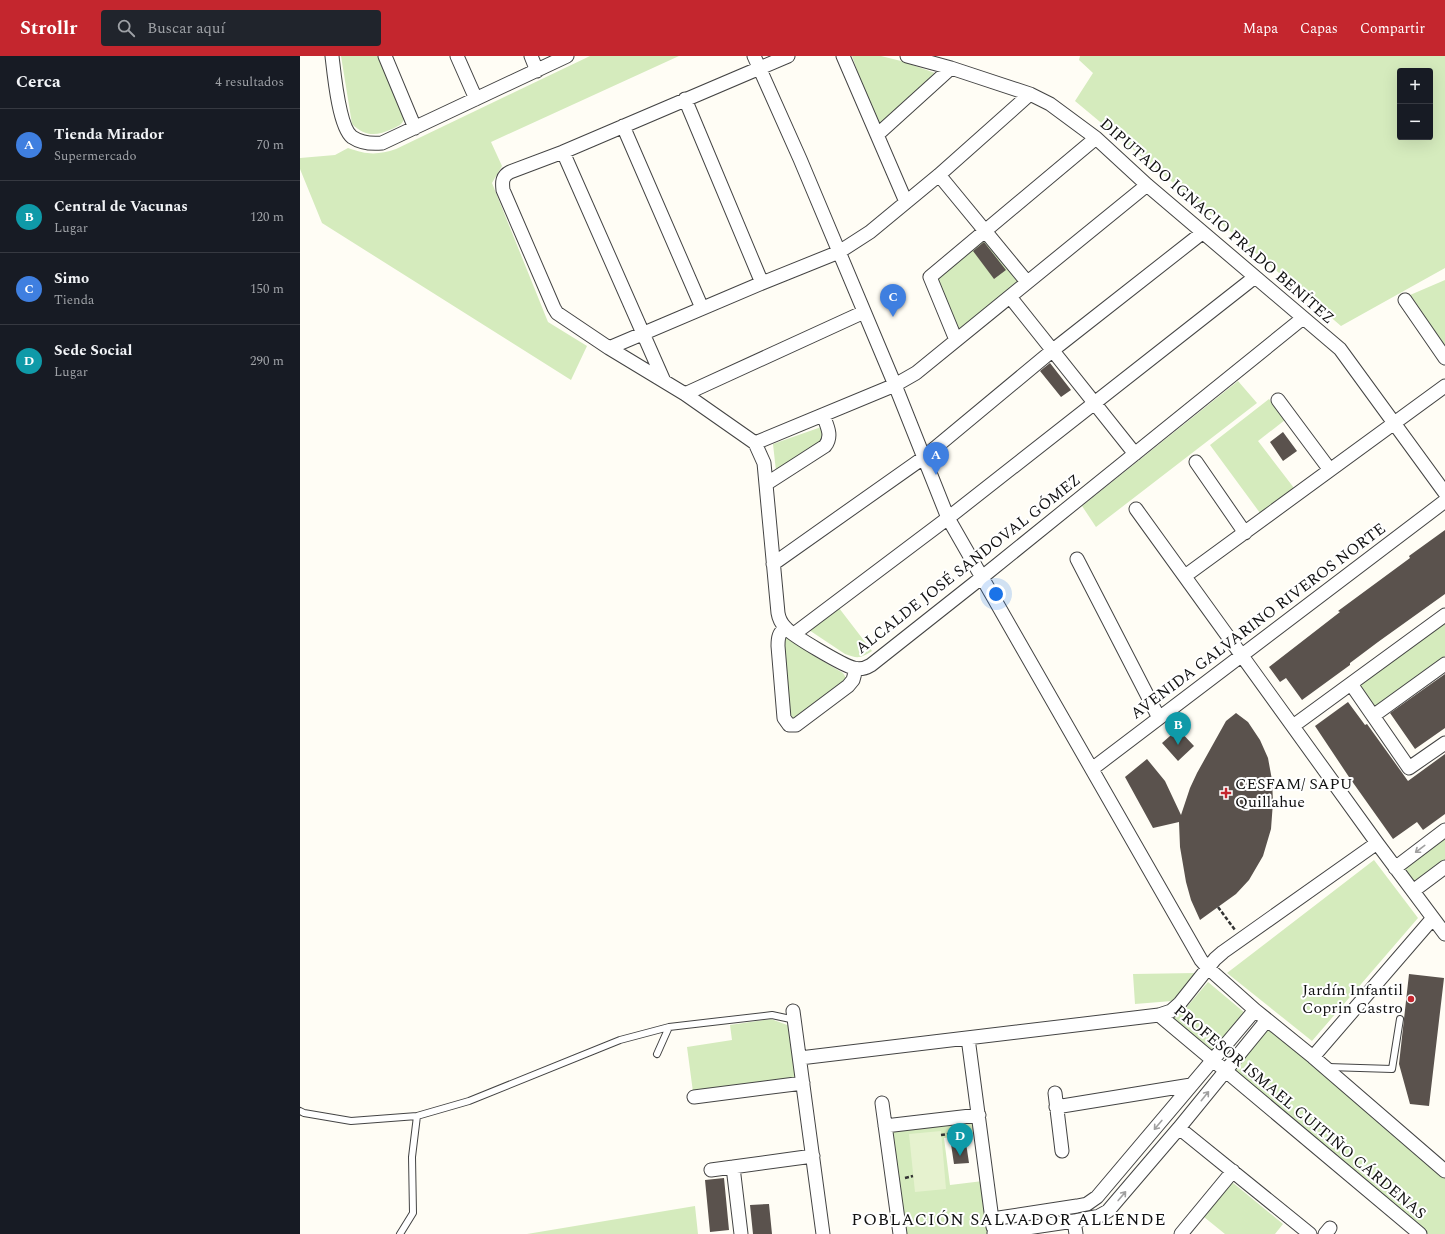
<!DOCTYPE html>
<html lang="es">
<head>
<meta charset="utf-8">
<style>
  :root { --surface:#171b24; --page:#20242c; --text:#f1f3f6; --muted:#9ea1a6; --line:#363941; --accent:#c4262e }
  body { margin:0; font-family:Spectral,serif; background:var(--page); color:var(--text) }
  .controls { position:absolute; right:12px; top:12px; display:grid; overflow:hidden; border-radius:4px; box-shadow:0 4px 16px #0002 }
  .controls button { width:36px; height:36px; display:grid; place-items:center; padding:0; border:0; border-bottom:1px solid var(--line); background:var(--surface); color:var(--text); font:20px sans-serif }
  .you { position:absolute; left:696px; top:538px; width:14px; height:14px; margin:-10px; border:3px solid #fff; border-radius:50%; background:#1a73e8; box-shadow:0 0 0 6px #1a73e833 }
  .badge { display:grid; place-items:center; width:26px; height:26px; border-radius:50%; background:var(--accent); color:#fff; font-size:13px; font-weight:700 }
  .pin { position:absolute; translate:-50% -33px; filter:drop-shadow(0 1px 2px #0008) }
  .pin::after { content:''; position:absolute; top:21px; width:14px; height:12px; background:inherit; clip-path:polygon(0 0,100% 0,50% 100%) }
  .list { margin:0; padding:0; list-style:none }
  h2 { display:flex; justify-content:space-between; align-items:center; height:52px; margin:0; padding:0 16px; font-size:17px }
  h2 small { font-size:13px; font-weight:400; color:var(--muted) }
  .list li { display:grid; grid-template-columns:26px 1fr auto; gap:12px; align-items:center; box-sizing:border-box; height:72px; padding:0 16px; border-top:1px solid var(--line) }
  .list b { display:block; font-size:15px; white-space:nowrap }
  .list p { margin:0; font-size:13px; white-space:nowrap; color:var(--muted) }
  .list em { font-size:13px; font-style:normal; color:var(--muted) }
  .icon { flex:none; width:22px; height:22px; fill:none; stroke:currentColor; stroke-width:2; stroke-linecap:round; stroke-linejoin:round }
  .map { position:relative; flex:none; width:1145px; height:1178px; overflow:hidden }
  header { display:flex; align-items:center; gap:24px; box-sizing:border-box; height:56px; padding:0 20px; background:var(--accent); color:#fff }
  header strong { font-size:19px }
  nav { display:flex; gap:22px; margin-inline-start:auto; font-size:14px }
  .search { width:280px; height:36px; background:var(--page); display:flex; align-items:center; gap:10px; box-sizing:border-box; padding:0 14px; border-radius:4px; color:var(--muted); font-size:15px }
  main { display:flex }
  aside { flex:1; background:var(--surface) }
  .map>svg:first-child { display:block }
</style>
</head>
<body>
<header>
<strong>Strollr</strong>
<div class="search"><svg class="icon" aria-label="search" viewBox="0 0 24 24"><circle cx="10" cy="10" r="6"/><path d="M15 15l6 6"/></svg>Buscar aquí</div>
<nav><a>Mapa</a><a>Capas</a><a>Compartir</a></nav>
</header>
<main>
<aside>
<h2>Cerca<small>4 resultados</small></h2>
<ul class="list">
<li><span class="badge" style="background:#3f7fe0">A</span><div><b>Tienda Mirador</b><p>Supermercado</p></div><em>70 m</em></li>
<li><span class="badge" style="background:#0f9aa8">B</span><div><b>Central de Vacunas</b><p>Lugar</p></div><em>120 m</em></li>
<li><span class="badge" style="background:#3f7fe0">C</span><div><b>Simo</b><p>Tienda</p></div><em>150 m</em></li>
<li><span class="badge" style="background:#0f9aa8">D</span><div><b>Sede Social</b><p>Lugar</p></div><em>290 m</em></li>
</ul>
</aside>
<div class="map">
<svg width="1145" height="1178" viewBox="0 0 1145 1178">
  <rect width="100%" height="100%" fill="#fffdf5"/>
  <path fill="#d5ebbd" fill-rule="evenodd" d="M41 0H81L104 63C102 69 98 70 92 73 77 80 65 81 52 68Z
    M290 0H379L191 86 202 110 192 127 248 266 287 290 271 324 22 167 0 113V102L35 99 48 92C67 99 78 99 96 93Z
    M552 0H581L601 5 638 18 578 73Z
    M780 0H1145V212L1041 270 889 140 775 45 793 17 779 4ZM1100 15H1130V81H1100Z
    M684 177 726 226 656 283 631 221Z
    M1145 224V290L1110 239Z
    M938 325 957 347 796 471 782 450Z
    M969 343 985 364 958 385 994 432 960 457 910 389Z
    M524 370 523 385 476 415 473 388Z
    M539 552 572 595C561 602 558 603 545 598L509 574Z
    M1145 566V600L1075 652 1059 630Z
    M485 576 514 600 543 617 546 622 544 628 494 663 489 658 481 582Z
    M1145 779V807L1114 830 1101 812Z
    M1074 804 1118 862 1012 985 927 917Z
    M896 917 872 945 835 948 833 918Z
    M908 926 945 957 913 994 872 963 885 953Z
    M471 963 490 970 499 1025 393 1036 387 991 432 984 430 969Z
    M968 971 1010 1005 1145 1122V1178H1128L933 1014Z
    M675 1064 677 1078 644 1082 650 1129 683 1125 690 1178H604L590 1074Z
    M932 1126 983 1168 975 1178H925L904 1161Z
    M395 1150 398 1178H227Z"/>
  <path fill="#e6f2cf" d="M641 1075 646 1133 615 1136 609 1078Z"/>
  <path fill="#5a524d" d="M684 186 706 214 694 223 673 195Z
    M750 307 771 334 761 341 740 315Z
    M983 376 997 395 983 405 970 386Z
    M1145 474V538L1078 586 1050 607V609L1002 644 986 622 980 626 969 611 1040 556 1038 555 1110 502 1109 500Z
    M1145 618V672L1115 693 1090 657Z
    M1048 646 1065 669 1067 668 1108 725 1145 698V758L1123 774 1117 766 1093 783 1049 721 1015 670Z
    M936 657 948 666 960 684 968 702 972 724 973 746 971 773 963 800 949 824 936 838 900 864 891 844 886 826 880 791 879 766 853 772 825 721 847 703 865 725 881 759 890 732 897 717 926 665Z
    M878 673 894 690 878 705 862 687Z
    M1109 918 1144 922 1129 1050 1110 1048 1099 1008Z
    M666 1087 669 1107 654 1108 651 1088Z
    M424 1122 429 1174 410 1176 405 1124Z
    M469 1148 472 1178H453L450 1149Z"/>
  <g fill="none" stroke-linecap="round" stroke-linejoin="round">
    <defs>
      <path id="service" d="M357 998 369 971 472 959 495 964
        M1028 1011 1092 1013 1100 963
        M0 1055 4 1057 51 1065 117 1060 169 1045 320 984 369 971
        M100 1178 113 1157 112 1101 117 1060"/>
      <path id="minor" d="M32 0C34 17 39 71 52 81 61 87 72 88 82 87L267 0
        M85 0 115 72
        M157 0 176 43
        M231 0 237 15
        M454 0 500 103 595 329 648 462 901 904 908 912 955 954 1013 1001 1145 1115
        M488 0 263 96 210 116C202 120 202 126 203 134L254 252 257 257 309 292 385 338 455 387 464 407 478 557C479 563 481 567 485 571 491 579 544 610 554 612 560 614 566 612 571 609L681 522 1003 262
        M543 0 606 146
        M607 0 651 12 730 38 750 48 796 82 847 129 1040 293 1145 437
        M385 43 462 227
        M323 70 402 252
        M577 79 651 12
        M263 96 364 325
        M639 119 727 226
        M710 241 835 398
        M1105 244 1145 302
        M656 284 630 221 796 82
        M309 292 462 227 539 196 570 176 639 119 730 38
        M385 338 564 256
        M978 344 1030 414
        M455 387 595 329 616 317 847 129
        M896 406 945 477
        M466 428 525 390C533 380 527 370 523 359
        M836 453 1077 787 1145 878
        M777 503 859 662
        M473 508 623 402 753 294 902 177
        M885 520 1145 330
        M485 572C479 577 478 581 478 590L484 662 489 669H496L548 630 553 624 556 613
        M494 578 648 462 955 221
        M1051 628 1109 712 1145 687
        M1073 660 1145 608
        M993 670 1145 559
        M792 713 1145 445
        M1095 812 1145 774
        M1113 835 1145 811
        M493 955 523 1178
        M859 959 1120 1178
        M668 982 693 1171
        M1013 1001 1133 862
        M500 1002 859 959 871 955 880 947 915 903 923 896 1077 787
        M755 1037 762 1095
        M394 1041 503 1027
        M582 1047 600 1178
        M756 1051 891 1029
        M585 1070 679 1059
        M879 1072 1010 1178
        M433 1111 441 1178
        M411 1114 513 1100
        M692 1163 777 1150 787 1148 797 1141 955 954
        M774 1165 776 1178
        M694 1177 774 1165 799 1160 808 1155 879 1072 967 964
        M881 1178 933 1115
        M1025 1178 1030 1172"/>
    </defs>
    <use href="#service" stroke="#444" stroke-width="8"/>
    <use href="#minor" stroke="#444" stroke-width="15"/>
    <path stroke="#333" stroke-width="2.5" stroke-dasharray="4 2" stroke-linecap="butt" d="M918 851 935 874
      M641 1079 668 1075
      M605 1122 613 1120"/>
    <use href="#service" stroke="#fff" stroke-width="6"/>
    <use href="#minor" stroke="#fff" stroke-width="13"/>
  </g>
  <defs><path id="oneway-shaft" d="M-6 0H5M1.5-3L5.5 0L1.5 3" fill="none" stroke-width="1.6" stroke-linecap="round" stroke-linejoin="round"/></defs>
  <g stroke="#a0a0a0">
    <use href="#oneway-shaft" transform="translate(1120 793) rotate(143)"/>
    <use href="#oneway-shaft" transform="translate(905 1040) rotate(-51)"/>
    <use href="#oneway-shaft" transform="translate(858 1069) rotate(130)"/>
    <use href="#oneway-shaft" transform="translate(822 1140) rotate(-50)"/>
  </g>
  <g fill="#c4262e" stroke="#fff" stroke-width="1.5">
    <path d="M924 731h4v4h4v4h-4v4h-4v-4h-4v-4h4z"/>
    <circle cx="1111" cy="943" r="4"/>
  </g>
  <g text-anchor="middle" dominant-baseline="central" stroke-width="4" stroke-linejoin="round" paint-order="stroke">
    <g font-size="16" fill="#111" stroke="#fff">
      <text transform="translate(917 165) rotate(41)">DIPUTADO IGNACIO PRADO BENÍTEZ</text>
      <text transform="translate(668 508) rotate(-38)">ALCALDE JOSÉ SANDOVAL GÓMEZ</text>
      <text transform="translate(958 565) rotate(-37)">AVENIDA GALVARINO RIVEROS NORTE</text>
      <text transform="translate(1000 1056) rotate(40)">PROFESOR ISMAEL CUITIÑO CÁRDENAS</text>
    </g>
    <g font-size="16" fill="#111" stroke="#fff" text-anchor="start">
      <text x="935" y="728">CESFAM/ SAPU<tspan x="935" dy="18">Quillahue</tspan></text>
      <text x="1103" y="934" text-anchor="end">Jardín Infantil<tspan x="1103" dy="18">Coprin Castro</tspan></text>
    </g>
    <g font-size="17" letter-spacing="1" fill="#111" stroke="#fff">
      <text x="709" y="1164">POBLACIÓN SALVADOR ALLENDE</text>
    </g>
  </g>
</svg>
<div class="controls">
<button>+</button>
<button>−</button>
</div>
<div class="you"></div>
<div class="pin badge" style="left:636px;top:419px;background:#3f7fe0">A</div>
<div class="pin badge" style="left:878px;top:689px;background:#0f9aa8">B</div>
<div class="pin badge" style="left:593px;top:261px;background:#3f7fe0">C</div>
<div class="pin badge" style="left:660px;top:1100px;background:#0f9aa8">D</div>
</div>
</main>
</body>
</html>
